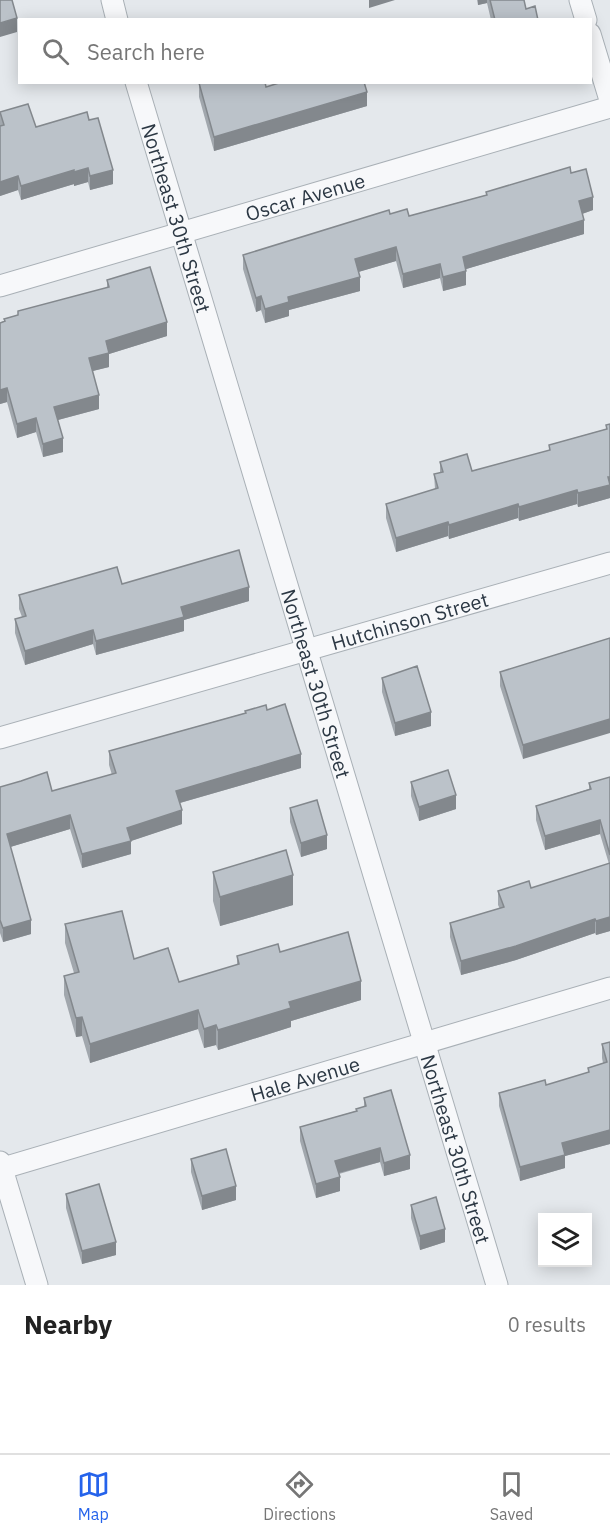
<!DOCTYPE html>
<html lang="en">
<head>
<meta charset="utf-8">
<style>
  :root { --surface:#fff; --page:#f2f2f2; --text:#222; --muted:#767676; --line:#e0e0e0; --accent:#2563eb }
  body { margin:0; font-family:"IBM Plex Sans",sans-serif; background:var(--page); color:var(--text) }
  .controls { position:absolute; right:18px; bottom:18px; display:grid; overflow:hidden; border-radius:0px; box-shadow:0 3px 15px #0003 }
  .controls button { width:54px; height:54px; display:grid; place-items:center; padding:0; border:0; border-bottom:2px solid var(--line); background:var(--surface); color:var(--text); font:30px sans-serif }
  .list { margin:0; padding:0; list-style:none }
  h2 { display:flex; justify-content:space-between; align-items:center; height:78px; margin:0; padding:0 24px; font-size:26px }
  h2 small { font-size:20px; font-weight:400; color:var(--muted) }
  .icon { flex:none; width:33px; height:33px; fill:none; stroke:currentColor; stroke-width:2; stroke-linecap:round; stroke-linejoin:round }
  .map { position:relative; flex:none; width:610px; height:1285px; overflow:hidden }
  .search { position:absolute; background:var(--surface); box-shadow:0 3px 15px #0003; left:18px; right:18px; top:18px; height:66px; display:flex; align-items:center; gap:15px; box-sizing:border-box; padding:0 21px; border-radius:0px; color:var(--muted); font-size:22px }
  .sheet { height:168px; background:var(--surface) }
  nav { display:flex; justify-content:space-around; align-items:center; box-sizing:border-box; height:84px; border-top:2px solid var(--line); background:var(--surface); font-size:16px; color:var(--muted) }
  nav a { display:grid; justify-items:center; gap:3px }
  nav .on { color:var(--accent) }
  .map>svg:first-child { display:block }
</style>
</head>
<body>
<div class="map">
<svg width="610" height="1285" viewBox="0 0 610 1285">
  <rect width="100%" height="100%" fill="#e4e8ec"/>
  <g fill="none" stroke-linecap="round" stroke-linejoin="round">
    <defs>
      <g id="minor">
        <path d="M112 0 117 20"/>
        <path d="M580 0 586 20"/>
        <path d="M590 34 610 100"/>
        <path id="s1" d="M136 82 497 1285"/>
        <path id="s2" d="M0 286 610 107"/>
        <path id="s3" d="M0 738 610 563"/>
        <path d="M0 1162 37 1285"/>
        <path id="s4" d="M0 1169 610 988"/>
      </g>
    </defs>
    <use href="#minor" stroke="#a9b0b6" stroke-width="23"/>
    <use href="#minor" stroke="#f7f8fa" stroke-width="21"/>
  </g>
  <path fill="#a1a7ad" d="M477 0H524L526 9 538 20H491L487 3 478 5Z
    M199 83 266 87 367 106 214 151 199 97Z
    M0 112 36 127 89 120 113 184 90 190 88 182 74 186V184L21 200 18 190 0 196Z
    M571 173 593 210 582 214 584 234 466 269V285L443 291 440 278 403 288 396 261 358 272 360 291 289 310V316L265 323 261 310 256 312 243 269V255L390 214 409 216 486 195V192Z
    M107 280 167 336 109 354V367L92 371 99 409 58 420 63 452 43 457 36 432 17 438 7 402 0 404V323L4 322V319L18 315V311L107 288Z
    M610 424V498L578 507 577 504 519 521 518 518 449 539 448 536 396 552 386 518V504L435 489 434 474 440 473V462L472 471 549 451V445L606 429V425Z
    M122 584 249 601 184 620V631L96 655 93 644 25 665 15 633V619L22 617 19 609V595Z
    M610 638 523 759 500 686V672Z
    M382 678 431 726 395 736 382 692Z
    M267 710 301 768 180 803 182 824 131 841V854L82 868 70 829 10 847 31 934 3 942 0 933V787L52 791 112 775 109 765V751L245 713V711Z
    M610 777V931L596 935 595 933 516 960 461 975 450 937V923L500 909 498 905V891L531 888 609 864 600 834 545 850 536 820V806L589 789V783Z
    M411 782 456 809 419 821 411 796Z
    M290 808 327 849 301 857 290 822Z
    M213 872 293 905 220 926 213 901Z
    M65 924 179 982 237 965V956L280 952 361 1000 291 1021V1027L218 1050 216 1045 204 1048 198 1029 90 1063 82 1036 76 1037 64 995V976L74 973 65 943Z
    M610 1042V1144L565 1156V1168L520 1181 499 1106V1093L546 1085 588 1073V1068L603 1063 602 1058V1044Z
    M364 1098 410 1169 384 1176 380 1162 339 1174 340 1191 316 1198 300 1141V1127L356 1111 364 1107Z
    M191 1159 236 1200 202 1210 191 1172Z
    M66 1194 116 1255 82 1264 66 1208Z
    M411 1205 445 1242 420 1250 411 1218Z"/>
  <path fill="#83888d" d="M369 0H395L369 8Z
    M478 0H487V3L478 5Z
    M17 18V32L0 37V23Z
    M367 92V106L214 151V137Z
    M88 168V182L74 186V172Z
    M74 170V184L21 200V186Z
    M113 170V184L90 190V176Z
    M18 176V190L0 196V182Z
    M593 197V210L579 215V201Z
    M584 220V234L463 270V257Z
    M396 247V261L355 273V259Z
    M440 264V278L403 288V274Z
    M466 271V285L443 291V277Z
    M360 277V291L289 310V316L265 323V309L288 297Z
    M261 296V310L256 312V298Z
    M167 322V336L109 354V367L89 372V358L106 341Z
    M7 388V402L0 404V390Z
    M99 395V409L54 421V407Z
    M36 418V432L17 438V424Z
    M63 438V452L43 457V444Z
    M610 477V498L578 507V493Z
    M577 490V504L519 521V507Z
    M518 504V518L449 539V525Z
    M448 522V536L396 552V538Z
    M249 587V601L184 620V631L96 655V641L181 607Z
    M93 630V644L25 665V651Z
    M431 712V726L395 736V723Z
    M610 719V733L523 759V745Z
    M301 754V768L176 804V791Z
    M456 795V809L419 821V807Z
    M182 810V824L131 841V854L82 868V854L127 828Z
    M70 815V829L7 848V834Z
    M600 820V834L545 850V836Z
    M327 835V849L301 857V843Z
    M293 875V905L220 926V897Z
    M610 917V931L596 935V921Z
    M595 919V933L516 960 461 975V961Z
    M31 920V934L3 942V928Z
    M361 981V1000L291 1021V1027L218 1050V1030L289 1002Z
    M198 1010V1029L90 1063V1044Z
    M82 1017V1036L76 1037V1018Z
    M216 1025V1045L204 1048V1029Z
    M610 1130V1144L565 1156V1168L520 1181V1167L562 1143Z
    M380 1148V1162L335 1174V1161Z
    M410 1155V1169L384 1176V1163Z
    M340 1177V1191L316 1198V1184Z
    M236 1186V1200L202 1210V1196Z
    M445 1229V1242L420 1250V1236Z
    M116 1242V1255L82 1264V1251Z"/>
  <path fill="#bbc2c9" stroke="#83888d" stroke-width="1.5" d="M0 0H12L17 18 0 23Z
    M490 0H524L526 9 535 6 538 20H495Z
    M201 82H265L266 87 282 82H364L367 92 214 137 199 83Z
    M28 104 36 127 87 112 89 120 98 118 113 170 90 176 88 168 74 172V170L21 186 18 176 0 182V126L4 125 0 112Z
    M570 167 571 173 586 169 593 197 579 201 584 220 463 257 466 271 443 277 440 264 403 274 396 247 355 259 360 277 288 297 289 302 265 309 261 296 256 298 243 255 389 210 390 214 407 209 409 216 487 195 486 192Z
    M150 267 167 322 106 341 109 353 89 358 99 395 54 407 63 438 43 444 36 418 17 424 7 388 0 390V323L5 321 4 319 18 315V311L109 287 107 280Z
    M610 424V477H608L610 485 578 493 577 490 519 507 518 504 449 525 448 522 396 538 386 504 438 488 434 474 443 472 440 462 467 454 472 471 550 450 549 445 607 429 606 425Z
    M239 550 249 587 181 607 184 617 96 641 93 630 25 651 15 619 26 616 19 595 117 567 122 584Z
    M610 638V719L523 745 500 672Z
    M417 666 431 712 395 723 382 678Z
    M285 704 301 754 176 791 182 810 127 828 131 841 82 854 70 815 7 834 31 920 3 928 0 920V787L21 781 47 772 52 791 116 773 109 751 246 713 245 711 266 705 267 710Z
    M448 770 456 795 419 807 411 782Z
    M610 777V855L600 820 545 836 536 806 591 789 589 783Z
    M317 800 327 835 301 843 290 808Z
    M286 850 293 875 220 897 213 872Z
    M610 863V917L596 921 595 919 516 946 461 961 450 923 504 907 498 891 529 881 531 888Z
    M122 911 134 959 168 948 179 982 239 964 237 956 278 944 280 952 348 932 361 981 289 1002 291 1008 218 1030 216 1025 204 1029 198 1010 90 1044 82 1017 76 1018 64 976 79 972 65 924Z
    M610 1042V1130L562 1143 565 1155 520 1167 499 1093 545 1080 546 1085 589 1072 588 1068 607 1062 602 1044Z
    M391 1090 410 1155 384 1163 380 1148 335 1161 340 1177 316 1184 300 1127 357 1111 356 1109 366 1106 364 1098Z
    M226 1149 236 1186 202 1196 191 1159Z
    M99 1184 116 1242 82 1251 66 1194Z
    M436 1197 445 1229 420 1236 411 1205Z"/>
  <g text-anchor="middle" dominant-baseline="central" stroke-width="6" stroke-linejoin="round" paint-order="stroke">
    <g font-size="20" fill="#2c3844" stroke="#f4f7f9">
      <text stroke="none"><textPath href="#s2" startOffset="318">Oscar Avenue</textPath></text>
      <text stroke="none"><textPath href="#s1" startOffset="142">Northeast 30th Street</textPath></text>
      <text stroke="none"><textPath href="#s3" startOffset="426">Hutchinson Street</textPath></text>
      <text stroke="none"><textPath href="#s1" startOffset="628">Northeast 30th Street</textPath></text>
      <text stroke="none"><textPath href="#s4" startOffset="318">Hale Avenue</textPath></text>
      <text stroke="none"><textPath href="#s1" startOffset="1114">Northeast 30th Street</textPath></text>
    </g>
  </g>
</svg>
<div class="controls">
<button><svg class="icon" aria-label="layers" viewBox="0 0 24 24"><path d="M12 4l9 5-9 5-9-5zM3 14l9 5 9-5"/></svg></button>
</div>
<div class="search"><svg class="icon" aria-label="search" viewBox="0 0 24 24"><circle cx="10" cy="10" r="6"/><path d="M15 15l6 6"/></svg>Search here</div>
</div>
<section class="sheet">
<h2>Nearby<small>0 results</small></h2>
<ul class="list">
</ul>
</section>
<nav>
<a class="on"><svg class="icon" aria-label="map" viewBox="0 0 24 24"><path d="M3 6l6-2 6 2 6-2v14l-6 2-6-2-6 2zM9 4v14M15 6v14"/></svg>Map</a>
<a><svg class="icon" aria-label="directions" viewBox="0 0 24 24"><path d="M12 3l9 9-9 9-9-9zM9 14v-3h6M13 9l2 2-2 2"/></svg>Directions</a>
<a><svg class="icon" aria-label="saved" viewBox="0 0 24 24"><path d="M7 4h10v16l-5-4-5 4z"/></svg>Saved</a>
</nav>
</body>
</html>
